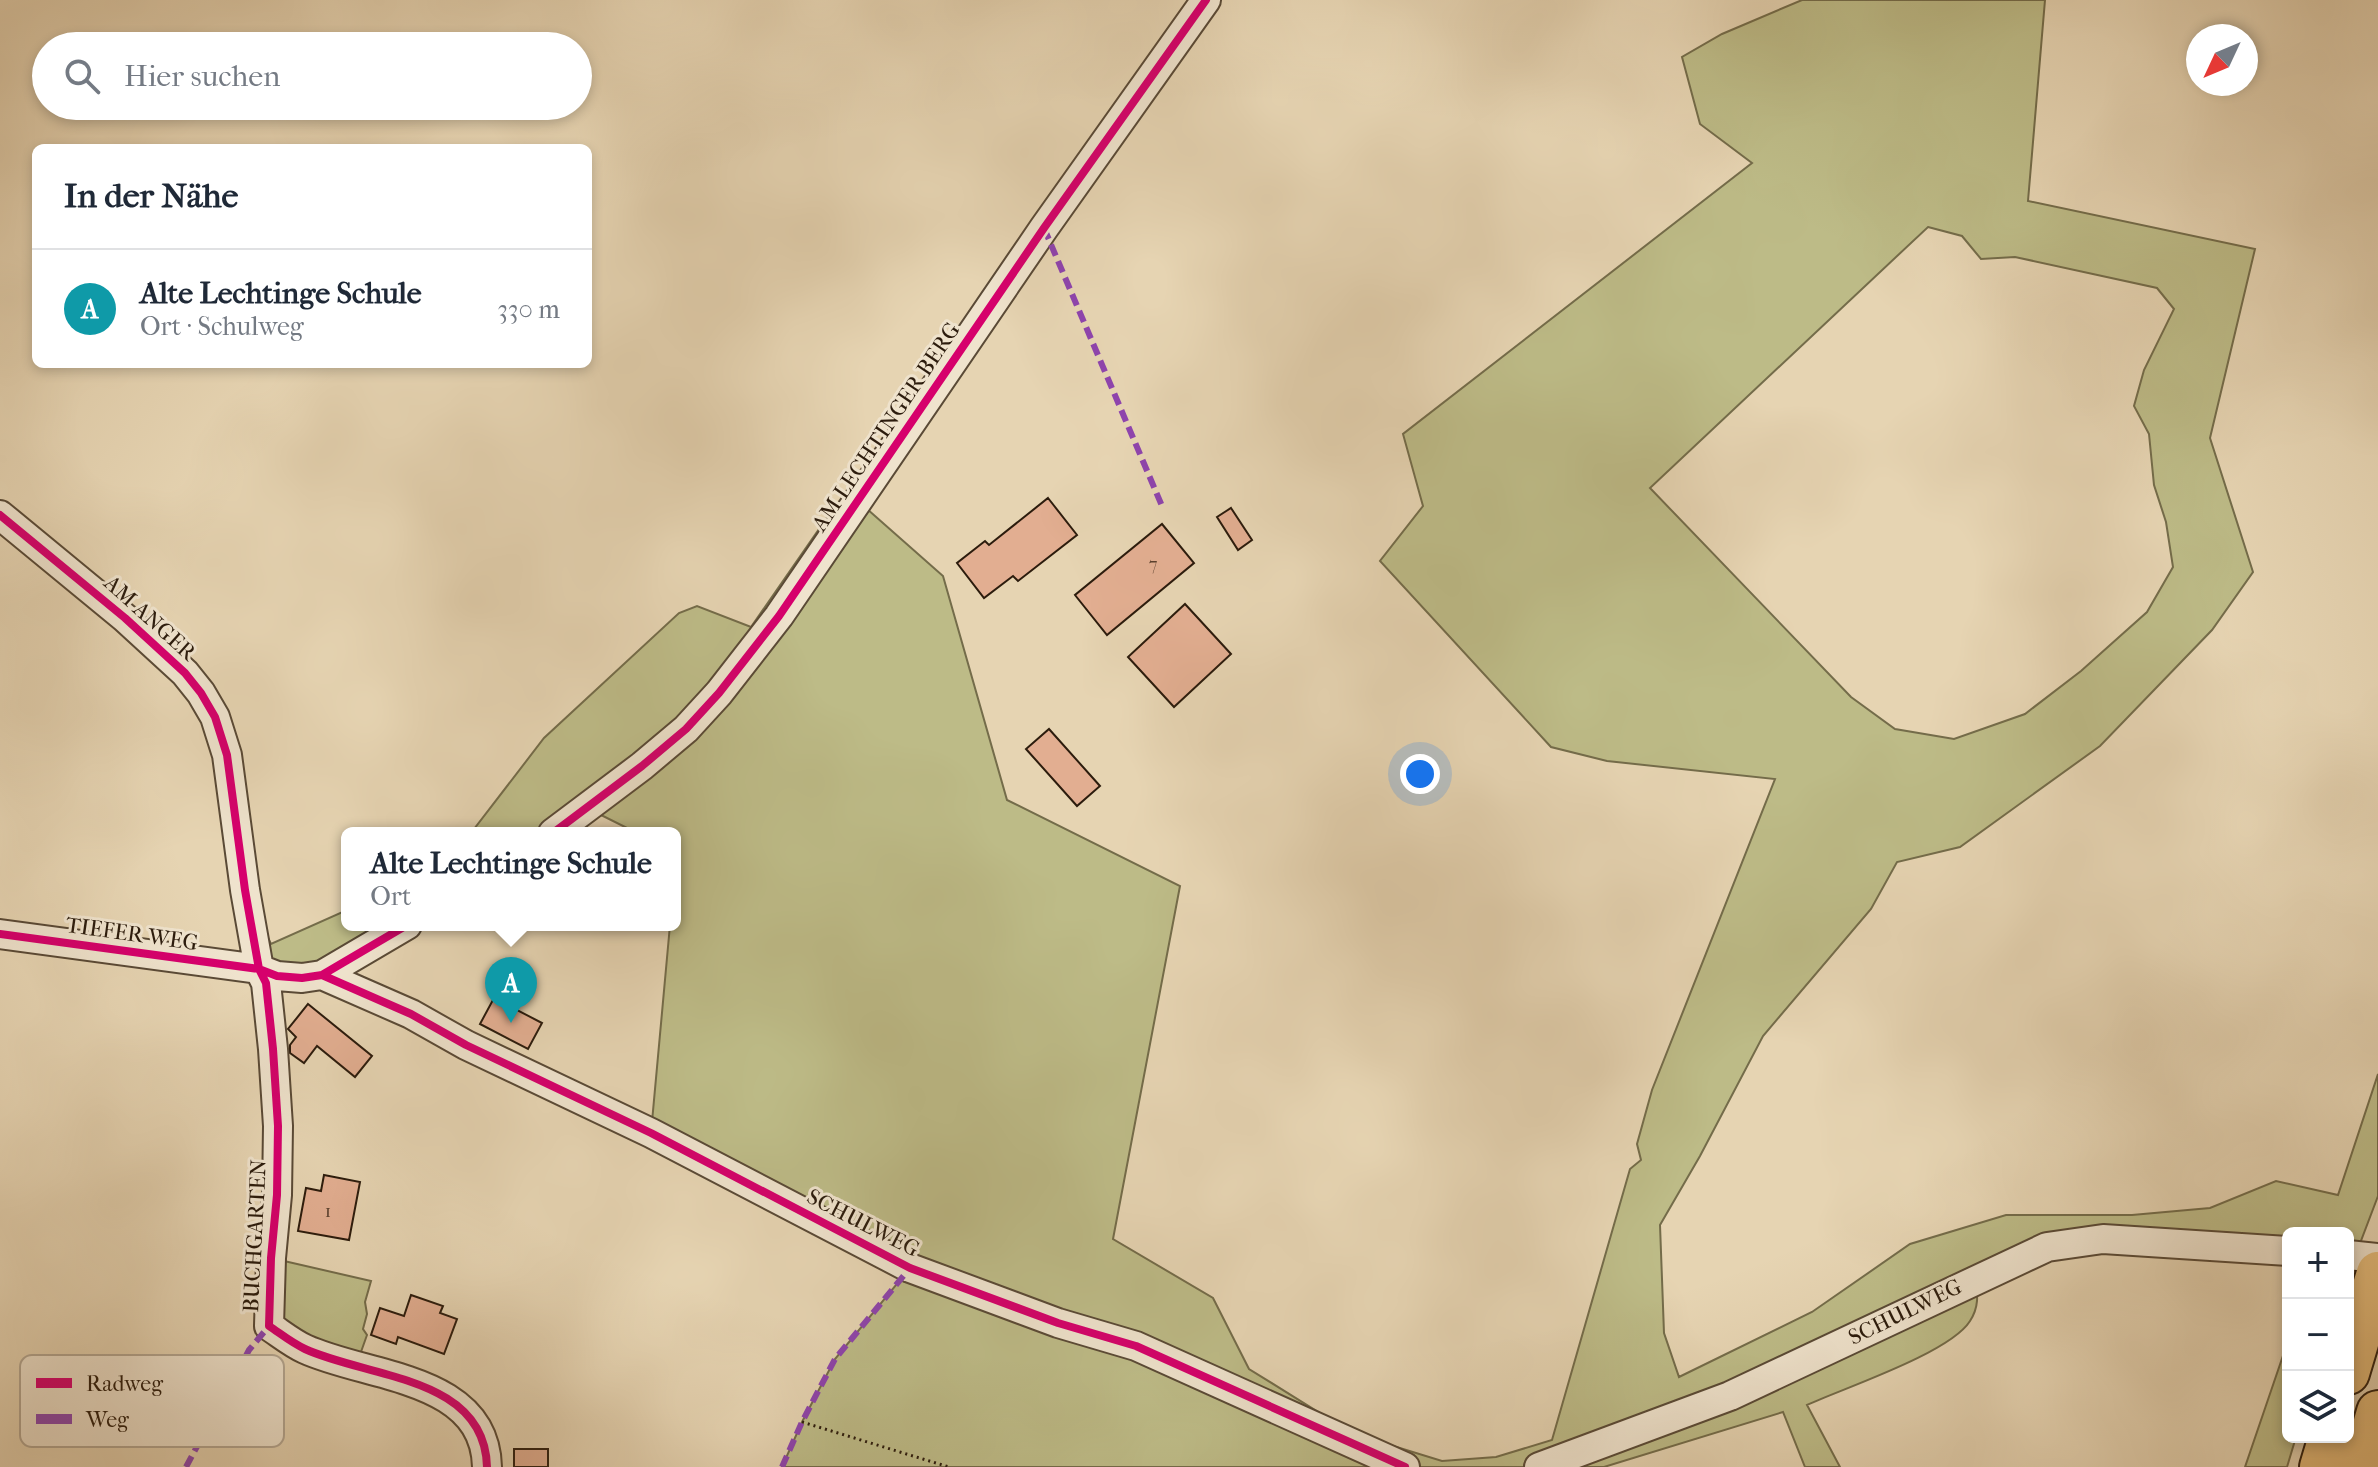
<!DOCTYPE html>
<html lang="de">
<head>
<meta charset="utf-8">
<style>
  :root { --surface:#fff; --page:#f6f6f7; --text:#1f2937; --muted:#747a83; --line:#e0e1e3; --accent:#0b8043 }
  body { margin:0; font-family:"IM FELL French Canon",serif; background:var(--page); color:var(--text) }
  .controls { position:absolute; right:24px; bottom:24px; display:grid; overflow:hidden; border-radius:12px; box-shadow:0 4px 12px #0003 }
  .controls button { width:72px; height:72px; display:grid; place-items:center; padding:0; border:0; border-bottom:2px solid var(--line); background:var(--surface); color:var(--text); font:40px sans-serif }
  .compass { position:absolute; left:2186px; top:24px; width:72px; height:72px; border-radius:50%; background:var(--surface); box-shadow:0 4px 12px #0003; rotate:226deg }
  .you { position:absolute; left:1420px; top:774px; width:28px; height:28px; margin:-20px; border:6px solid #fff; border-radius:50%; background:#1a73e8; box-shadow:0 0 0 12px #1a73e833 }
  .badge { display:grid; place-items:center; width:52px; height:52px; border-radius:50%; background:var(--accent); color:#fff; font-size:26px; font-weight:700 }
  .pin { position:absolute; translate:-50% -66px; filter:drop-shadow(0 2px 4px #0008) }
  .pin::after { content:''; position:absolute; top:42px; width:28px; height:24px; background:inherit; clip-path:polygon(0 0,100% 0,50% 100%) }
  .popup { position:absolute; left:341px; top:827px; width:340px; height:104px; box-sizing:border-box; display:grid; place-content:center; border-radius:12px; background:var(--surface); filter:drop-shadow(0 2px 6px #0005); font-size:26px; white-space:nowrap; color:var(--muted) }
  .popup b { font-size:30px; color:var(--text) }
  .popup::after { content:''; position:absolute; left:50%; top:100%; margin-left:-16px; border:16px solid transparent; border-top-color:var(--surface) }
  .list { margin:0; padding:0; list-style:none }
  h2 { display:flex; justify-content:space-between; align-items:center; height:104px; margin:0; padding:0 32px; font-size:34px }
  h2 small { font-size:26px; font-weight:400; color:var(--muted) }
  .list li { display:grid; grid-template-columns:52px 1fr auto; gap:24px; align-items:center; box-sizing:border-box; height:120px; padding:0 32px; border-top:2px solid var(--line) }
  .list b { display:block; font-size:30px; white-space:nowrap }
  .list p { margin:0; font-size:26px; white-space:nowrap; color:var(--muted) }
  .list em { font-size:26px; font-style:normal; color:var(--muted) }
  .icon { flex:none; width:44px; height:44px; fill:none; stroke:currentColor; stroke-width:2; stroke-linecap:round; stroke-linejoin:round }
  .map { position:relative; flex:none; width:2378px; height:1467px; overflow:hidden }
  .search { position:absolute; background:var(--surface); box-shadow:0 4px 12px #0003; left:32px; top:32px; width:560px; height:88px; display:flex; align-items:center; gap:20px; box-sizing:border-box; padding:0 28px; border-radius:44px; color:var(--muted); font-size:30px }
  .panel { position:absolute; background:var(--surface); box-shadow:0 4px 12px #0003; left:32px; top:144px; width:560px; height:224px; border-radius:12px }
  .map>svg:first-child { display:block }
</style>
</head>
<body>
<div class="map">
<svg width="2378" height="1467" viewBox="0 0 2378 1467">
  <rect width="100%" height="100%" fill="#e6d4b2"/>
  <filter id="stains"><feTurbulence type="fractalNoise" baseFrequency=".0025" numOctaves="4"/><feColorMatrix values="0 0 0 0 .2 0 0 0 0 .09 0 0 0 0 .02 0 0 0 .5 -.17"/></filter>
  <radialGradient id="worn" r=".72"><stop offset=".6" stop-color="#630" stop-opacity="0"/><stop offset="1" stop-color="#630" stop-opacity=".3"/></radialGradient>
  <path fill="#bdbb87" stroke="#746c4a" stroke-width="2" fill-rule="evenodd" d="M1802 0H2045L2028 201 2255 249 2210 438 2253 572 2212 630 2100 746 1960 847 1897 862 1871 909 1763 1036 1700 1156 1660 1225 1664 1333 1679 1377 1812 1312 1910 1244 2006 1215H2132L2210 1208 2276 1181 2338 1195 2378 1074V1196L2348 1275V1233H2288V1251L2103 1239 1975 1280C1978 1295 1979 1307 1970 1321 1950 1353 1844 1388 1807 1405L1840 1467H1805L1783 1412 1604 1467H782L802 1422 835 1359 910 1268 651 1133 670 925H675V833H637L587 808 553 833H471L544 738 679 613 697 606 751 627 835 506 858 501 943 576 1007 800 1180 886 1113 1239 1213 1298 1249 1369 1328 1418 1377 1441 1442 1461 1496 1457 1552 1440 1630 1169 1641 1160 1637 1144 1652 1090 1775 779 1607 761 1551 747 1380 561 1423 506 1403 434 1752 163 1700 124 1682 57 1722 34ZM1928 227 1962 236 1981 259 2015 257 2157 288 2174 309 2144 370 2134 406 2149 434 2154 485 2166 522 2173 567 2147 612 2081 671 2025 714 1954 739 1895 729 1851 697 1650 488Z
    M245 890 271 944 347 910V925H407L322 975 277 976Z
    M271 1258 371 1281 365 1302 367 1314 363 1329 367 1335 356 1366 269 1326Z
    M2288 1341V1437H2296L2287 1467H2245Z"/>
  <path fill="#e2ae91" stroke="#2c1c0d" stroke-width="2" d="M1048 498 1077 535 1018 581 1013 576 984 598 957 563 985 541 989 545Z
    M1231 508 1252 540 1238 550 1217 517Z
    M1162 524 1194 563 1107 635 1075 595Z
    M1185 604 1231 654 1174 707 1128 657Z
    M1049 729 1100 786 1077 806 1026 749Z
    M494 998 542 1023 528 1049 480 1024Z
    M308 1004 372 1056 355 1077 317 1046 304 1063 290 1053V1045L296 1037 288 1029Z
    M324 1175 360 1182 349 1240 298 1231 306 1188 321 1191Z
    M411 1295 443 1306 440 1313 457 1319 444 1354 398 1337 396 1344 371 1335 380 1308 404 1316Z
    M514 1449H548V1467H514Z"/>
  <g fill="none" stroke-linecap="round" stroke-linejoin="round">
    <defs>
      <path id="minor" d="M0 515 125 618 185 673 201 693 215 717 227 755 245 890 259 969 266 983 273 1049 278 1126 277 1195 271 1258 269 1326C281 1334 292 1343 305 1349 368 1378 485 1376 487 1467
        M553 833 642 766 686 729 719 693 779 616 1044 228 1206 0
        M0 934 259 969 277 976 302 978 322 975 407 925
        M322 975 411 1014 466 1045 651 1133 910 1268 1058 1323 1136 1346 1405 1467
        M2348 1255 2378 1258
        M1539 1467 1730 1396 2047 1247 2103 1239 2288 1251"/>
      <path id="highway" d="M2348 1373 2378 1273
        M2321 1467 2330 1437
        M2362 1467 2378 1412"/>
    </defs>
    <use href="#minor" stroke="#5a4a36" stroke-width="32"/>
    <use href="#highway" stroke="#2c1c0d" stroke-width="46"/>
    <path stroke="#2c1c0d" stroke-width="3" stroke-dasharray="2 4" stroke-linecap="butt" d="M802 1422 949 1467"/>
    <use href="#minor" stroke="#efe3cd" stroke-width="28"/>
    <use href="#highway" stroke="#e3ba79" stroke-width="42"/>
    <path stroke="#8e44ad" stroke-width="6" stroke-dasharray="12 6" stroke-linecap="butt" d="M1044 228 1162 506
      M186 1467 249 1350 269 1326
      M782 1467 802 1422 835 1359 910 1268"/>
    <defs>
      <path id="cycleway" d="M0 515 125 618 185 673 201 693 215 717 227 755 245 890 259 969 266 983 273 1049 278 1126 277 1195 271 1258 269 1326C281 1334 292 1343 305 1349 368 1378 485 1376 487 1467
        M553 833 642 766 686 729 719 693 779 616 1044 228 1206 0
        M0 934 259 969 277 976 302 978 322 975 407 925
        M322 975 411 1014 466 1045 651 1133 910 1268 1058 1323 1136 1346 1405 1467"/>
    </defs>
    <use href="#cycleway" stroke="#efe3cd" stroke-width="13"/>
    <use href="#cycleway" stroke="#d6006c" stroke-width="8"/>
  </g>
  <g text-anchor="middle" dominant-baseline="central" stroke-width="6" stroke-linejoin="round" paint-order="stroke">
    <g font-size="18" fill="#5a402e">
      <text x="1153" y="564">7</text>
      <text x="328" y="1211">1</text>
    </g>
    <g font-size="22" fill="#2c1c0d" stroke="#efe3cd">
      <text transform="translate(886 427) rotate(-56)">AM LECHTINGER BERG</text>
      <text transform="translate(150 618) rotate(42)">AM ANGER</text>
      <text transform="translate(132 934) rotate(8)">TIEFER WEG</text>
      <text transform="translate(863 1223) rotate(27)">SCHULWEG</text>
      <text transform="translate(255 1236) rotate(-87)">BUCHGARTEN</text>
      <text transform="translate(1905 1312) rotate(-26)">SCHULWEG</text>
    </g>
  </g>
  <rect x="20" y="1355" width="264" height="92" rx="12" fill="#efe3cd" stroke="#b4a793" stroke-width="2"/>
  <rect x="36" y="1378" width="36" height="10" fill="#d6006c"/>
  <rect x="36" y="1414" width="36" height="10" fill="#8e44ad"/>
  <g font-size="22" fill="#2c1c0d">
    <text x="86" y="1391">Radweg</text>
    <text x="86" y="1427">Weg</text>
  </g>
  <rect width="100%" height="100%" filter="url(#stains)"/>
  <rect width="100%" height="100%" fill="url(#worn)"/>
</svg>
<div class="controls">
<button>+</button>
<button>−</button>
<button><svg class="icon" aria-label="layers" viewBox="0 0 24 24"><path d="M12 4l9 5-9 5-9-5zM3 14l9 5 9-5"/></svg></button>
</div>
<svg class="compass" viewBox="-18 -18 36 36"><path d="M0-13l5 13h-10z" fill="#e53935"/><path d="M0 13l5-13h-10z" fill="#747a83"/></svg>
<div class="you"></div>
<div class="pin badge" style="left:511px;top:1023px;background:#0f9aa8">A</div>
<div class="popup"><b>Alte Lechtinge Schule</b>Ort</div>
<div class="search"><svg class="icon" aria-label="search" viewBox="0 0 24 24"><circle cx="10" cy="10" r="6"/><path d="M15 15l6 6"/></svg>Hier suchen</div>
<section class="panel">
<h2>In der Nähe<small></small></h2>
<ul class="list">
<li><span class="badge" style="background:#0f9aa8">A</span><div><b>Alte Lechtinge Schule</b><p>Ort · Schulweg</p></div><em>330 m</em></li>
</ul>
</section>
</div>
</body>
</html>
